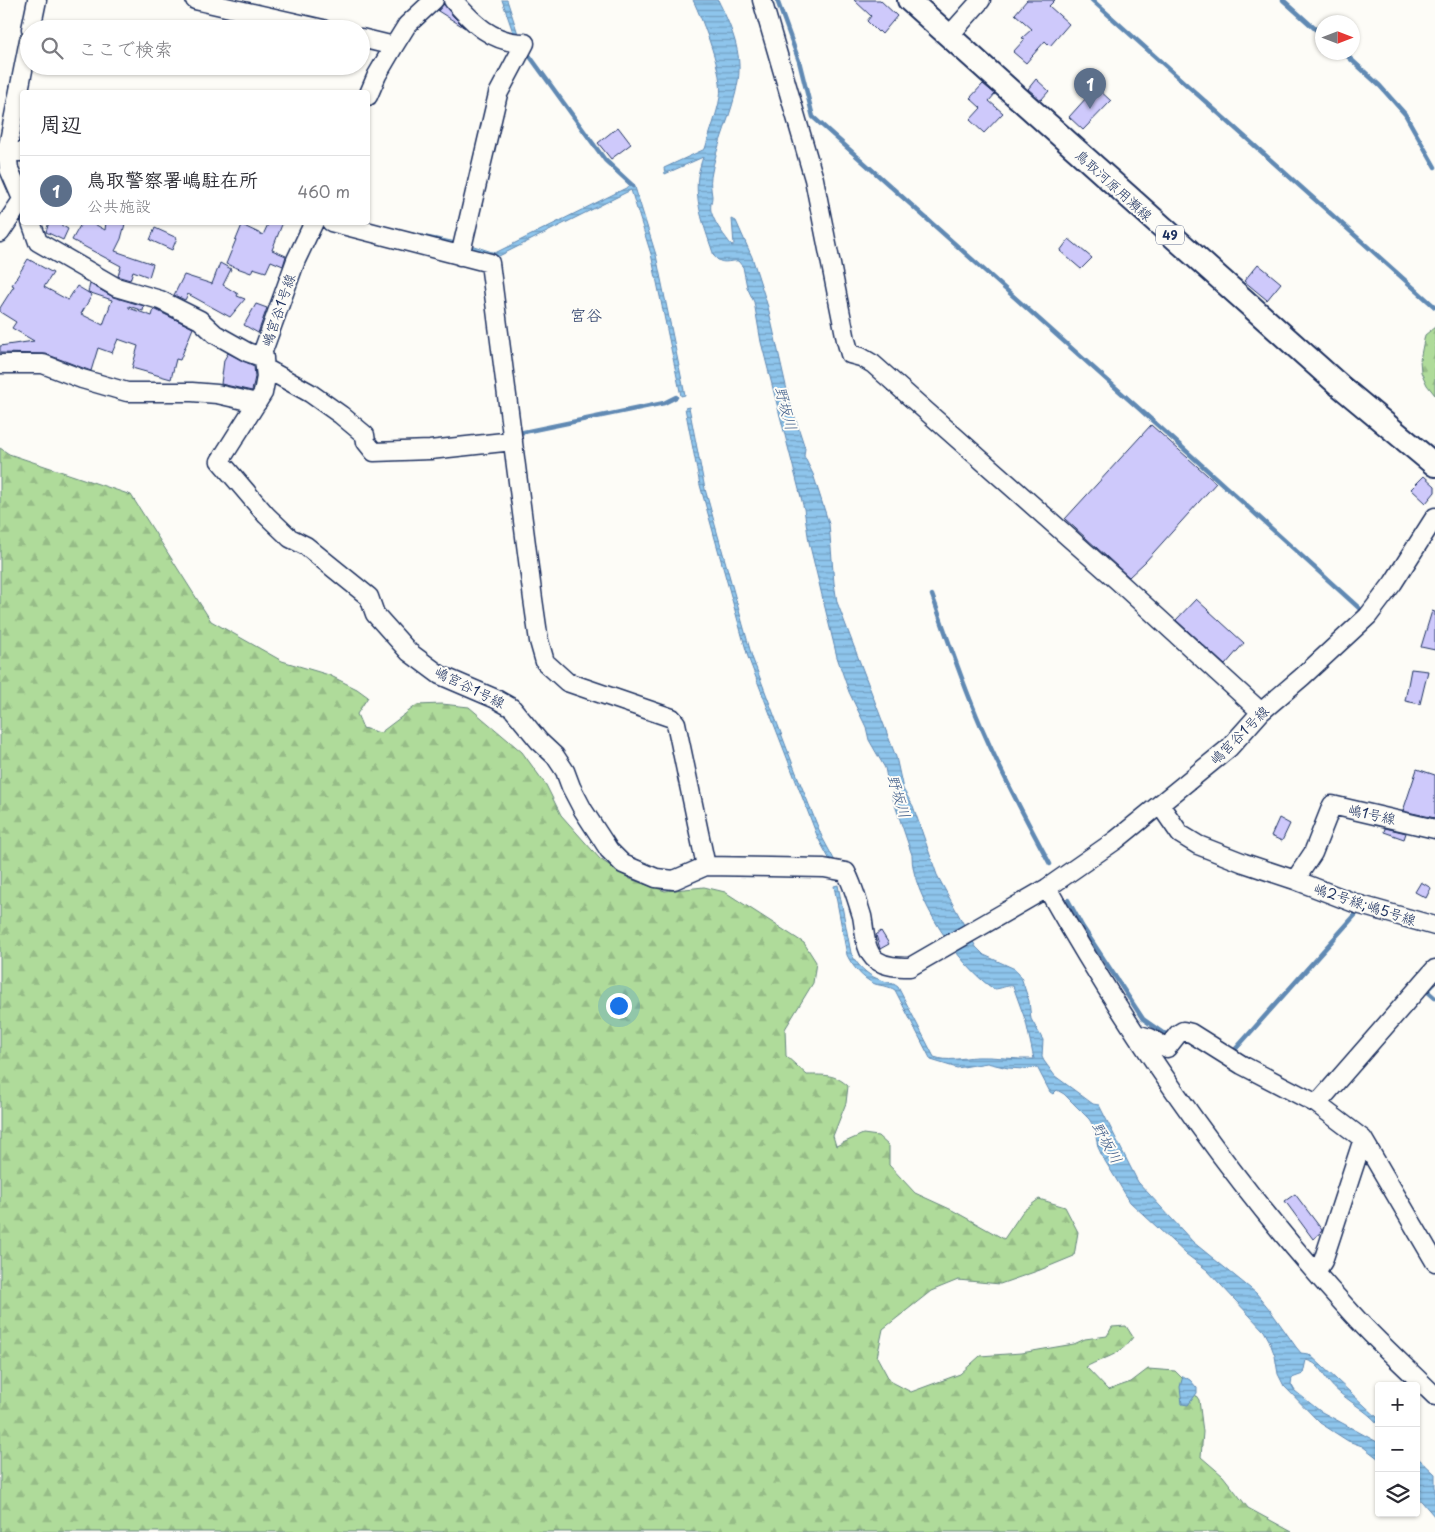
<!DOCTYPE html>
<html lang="ja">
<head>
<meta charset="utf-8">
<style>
  :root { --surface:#fff; --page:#f2f2f3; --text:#2b2b33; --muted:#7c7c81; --line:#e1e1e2; --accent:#111827 }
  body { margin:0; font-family:"Playpen Sans","Klee One",sans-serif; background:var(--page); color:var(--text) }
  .controls { position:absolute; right:15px; bottom:15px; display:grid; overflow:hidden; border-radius:5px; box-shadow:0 1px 4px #0004 }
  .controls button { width:45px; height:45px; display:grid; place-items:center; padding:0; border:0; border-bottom:1px solid var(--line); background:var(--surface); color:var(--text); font:25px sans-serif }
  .compass { position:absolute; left:1315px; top:15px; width:45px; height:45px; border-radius:50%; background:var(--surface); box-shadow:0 1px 4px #0004; rotate:90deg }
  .you { position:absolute; left:618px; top:1005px; width:18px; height:18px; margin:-12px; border:4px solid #fff; border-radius:50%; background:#1a73e8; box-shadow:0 0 0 8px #1a73e833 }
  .badge { display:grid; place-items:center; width:32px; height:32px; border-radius:50%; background:var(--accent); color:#fff; font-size:16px; font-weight:700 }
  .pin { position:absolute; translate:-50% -41px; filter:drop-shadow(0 1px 2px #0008) }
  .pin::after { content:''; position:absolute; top:26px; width:18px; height:15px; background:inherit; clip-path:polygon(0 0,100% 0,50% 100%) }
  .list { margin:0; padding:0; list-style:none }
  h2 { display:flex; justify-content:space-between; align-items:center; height:65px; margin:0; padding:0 20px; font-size:21px }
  h2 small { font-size:16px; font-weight:400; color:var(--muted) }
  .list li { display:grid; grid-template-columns:32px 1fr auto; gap:15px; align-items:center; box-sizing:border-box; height:70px; padding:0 20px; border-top:1px solid var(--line) }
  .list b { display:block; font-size:19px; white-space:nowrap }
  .list p { margin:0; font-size:16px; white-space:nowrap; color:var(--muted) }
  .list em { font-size:16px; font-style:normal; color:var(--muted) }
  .icon { flex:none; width:28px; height:28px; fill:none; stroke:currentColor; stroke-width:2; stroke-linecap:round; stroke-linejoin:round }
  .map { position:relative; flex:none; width:1435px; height:1532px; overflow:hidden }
  .search { position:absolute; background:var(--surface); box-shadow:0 1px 4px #0004; left:20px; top:20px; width:350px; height:55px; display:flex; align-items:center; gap:12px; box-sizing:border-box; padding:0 18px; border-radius:28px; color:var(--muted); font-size:19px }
  .panel { position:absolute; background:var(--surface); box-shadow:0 1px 4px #0004; left:20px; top:90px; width:350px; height:135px; border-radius:5px }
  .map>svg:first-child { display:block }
</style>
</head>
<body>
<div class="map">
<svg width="1435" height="1532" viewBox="0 0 1435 1532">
  <defs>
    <pattern id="forest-firs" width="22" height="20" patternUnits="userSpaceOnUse" patternTransform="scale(1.25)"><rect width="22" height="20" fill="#afdb9a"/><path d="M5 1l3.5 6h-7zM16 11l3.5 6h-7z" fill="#96bc87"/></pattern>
    <pattern id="water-rules" width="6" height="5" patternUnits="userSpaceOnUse" patternTransform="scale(1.25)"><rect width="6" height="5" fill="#8ec5ec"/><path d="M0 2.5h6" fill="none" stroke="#73a0c2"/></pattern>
  </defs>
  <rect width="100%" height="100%" fill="#fdfcf7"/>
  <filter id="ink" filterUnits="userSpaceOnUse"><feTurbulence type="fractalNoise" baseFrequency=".02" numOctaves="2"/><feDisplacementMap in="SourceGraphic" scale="10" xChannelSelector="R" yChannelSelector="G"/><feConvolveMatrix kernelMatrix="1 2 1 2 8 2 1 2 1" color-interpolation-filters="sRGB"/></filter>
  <g filter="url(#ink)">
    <path fill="url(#forest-firs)" stroke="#65857c" d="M1435 327V395L1427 385 1421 372 1420 360 1425 335Z
      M0 448 9 454 131 495 211 621 282 661 329 675 357 689 368 697 357 714 363 728 380 733 417 705 442 704 469 707 522 752 546 785 561 815 600 859 630 879 665 891 704 887 725 892 804 943 816 962 813 983 785 1029 786 1056 807 1075C825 1075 835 1074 848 1086L846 1103 833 1136 836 1146 863 1134 878 1136 889 1146V1165L915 1193 952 1210 1004 1239 1023 1211 1039 1199 1065 1207 1078 1232 1074 1256 1040 1270 1000 1284 958 1280 931 1291 883 1329 877 1357 890 1381 911 1392 960 1374 980 1356 1021 1353 1074 1344 1085 1339 1107 1336 1112 1327 1126 1326 1133 1337C1119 1357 1106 1356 1086 1367L1108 1390 1131 1382 1148 1369 1175 1371 1189 1385 1199 1400 1203 1432 1201 1457 1223 1476 1248 1508 1292 1532H0Z"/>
    <path fill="url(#water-rules)" stroke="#6089b3" d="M502 0H507L520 40 516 41Z
      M693 0H718C730 24 743 53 738 81 733 113 716 144 711 177 710 183 711 189 712 196 712 202 709 207 712 214 716 226 725 236 732 246L734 245 732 219 736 221 752 257 768 307 789 399 805 448 804 456 813 474 829 524 834 583 837 602 896 757 903 789 913 806 937 875 976 947 984 955 1015 969 1021 977 1029 1001 1031 1019 1043 1040 1042 1057 1044 1061 1055 1076 1093 1104 1099 1105 1138 1182 1193 1242 1256 1293 1270 1310 1296 1347 1301 1353 1309 1354 1379 1419V1425C1365 1408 1342 1399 1328 1381 1321 1372 1319 1363 1306 1360L1303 1374 1292 1378 1291 1384 1295 1391 1320 1411 1379 1443V1459L1362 1446 1348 1441 1320 1423 1284 1386 1278 1374 1275 1356 1269 1340 1264 1331 1207 1270 1186 1254 1130 1202 1102 1156 1098 1147 1094 1127 1089 1119 1064 1094 1057 1090 1053 1094 1050 1092 1037 1067 1024 1069 1008 1068 987 1063 957 1068 931 1060 895 990C889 986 882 986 875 984 863 979 852 966 847 955L834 886 838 885 851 953C856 964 867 975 878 979 885 982 892 982 898 987L934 1057C949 1062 960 1058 976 1057 995 1056 1014 1060 1034 1059L1026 1022 1013 986C1006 985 1001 989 994 989 961 969 911 895 912 855L893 799 892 783 887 778 885 768 869 740 866 727 849 692 837 657 809 542 804 509 761 342 754 302 747 287 743 267 738 261C729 260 722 266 714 256 706 231 694 203 698 176 699 170 701 163 703 157L665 174 664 168 705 149C710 132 717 114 720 97 724 75 703 21 693 0Z
      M634 184 656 255 685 395 681 396 651 254 631 190 495 258 364 223 471 245 495 253Z
      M689 407 705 489 752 657 795 770 822 837 836 863 831 862 818 838 748 657 700 485 685 408Z
      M1183 1376 1190 1380 1197 1388V1393L1188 1405 1182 1404 1180 1387Z
      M1416 1456 1435 1474V1517L1416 1495Z"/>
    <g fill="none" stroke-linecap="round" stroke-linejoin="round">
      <path stroke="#6089b3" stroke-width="4.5" d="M777 0 799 61 813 117 1173 439 1359 608
        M1092 0 1435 307
        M1283 0 1322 35
        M526 51 605 160 633 186
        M1343 52 1380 86 1405 114 1435 167
        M519 433 664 403 676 397
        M932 595C949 642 964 689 985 735 1004 779 1027 821 1050 864
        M1068 900 1082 926 1143 1019 1163 1033 1171 1035
        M1433 985 1427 991 1435 998
        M1232 1053 1357 913"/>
    </g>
    <path fill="#cec9fb" stroke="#1b2f5e" d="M854 0H880L897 16 882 34 879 31 878 32 867 21 871 16Z
      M1027 0H1055L1049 6 1069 24 1050 46 1045 41 1026 63 1013 52 1025 39 1022 38 1032 29 1015 14Z
      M444 4 453 16 465 28 438 11Z
      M1036 79 1049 91 1041 100 1028 89Z
      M983 84 995 94 989 101 1003 113 984 133 970 120 981 108 970 98Z
      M1096 87 1111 101 1083 130 1069 117Z
      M618 127 631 144 611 159 598 143Z
      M49 222H56L68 229 63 240 46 232Z
      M82 222H91L105 230 106 222 125 224 121 239 115 251 153 264 149 277 133 271 130 280 120 277 118 276 121 266 72 240Z
      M269 222H283L272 250 286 256 283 266 271 261 266 272 253 268 251 273 226 264 242 225 263 235Z
      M155 228 177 238 172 250 150 240Z
      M1069 239 1092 258 1081 269 1060 251Z
      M28 259 53 273 44 287 68 300 77 286 92 295 81 314 103 325 112 300 88 292 90 284 113 297 144 306 143 311 129 306V308L152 316 154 309 156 310 193 328 180 360 176 359 171 379 132 368 138 346 118 339 112 353 98 348 91 371 46 354 0 353V346L34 341 12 328 16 322 0 312V308L14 286 12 285Z
      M220 263 231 269 223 285 238 294 237 296 245 299 230 317 188 294 185 300 174 295 184 275 212 284Z
      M1258 264 1281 283 1267 300 1244 281Z
      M256 304 267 308 258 333 244 325Z
      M228 353 254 366 255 377 252 391 221 384 224 360Z
      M1151 425 1216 483 1145 562 1129 577 1065 519Z
      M1424 476 1435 486V492L1426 503 1411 489Z
      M1196 599 1244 643 1225 665 1176 620Z
      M1432 611 1435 612V650L1421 647Z
      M1411 669 1428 671 1420 704 1405 701Z
      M1417 769 1435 775V818L1403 811Z
      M1279 818 1290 824 1282 841 1271 836Z
      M1385 828 1406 833 1404 839 1384 832Z
      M1421 882 1431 888 1426 898 1415 892Z
      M881 931 889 944 880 949 876 935Z
      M1295 1194 1322 1230 1321 1232 1313 1239 1285 1201Z"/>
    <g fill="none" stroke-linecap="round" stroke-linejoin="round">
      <defs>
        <path id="minor" d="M195 0 323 29
          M453 0C473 23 492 43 525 43L498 94 460 256
          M762 0 814 179 846 340 850 354 861 357 873 364 1118 581 1261 712
          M31 29 37 0
          M949 36 981 0
          M361 38 394 46 407 25 434 0
          M368 96 377 75 394 46
          M0 151 22 152
          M22 199 9 169 7 151 29 40
          M31 222 38 242 116 287 160 300 200 320 215 334 247 352 264 358
          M314 222 296 260 263 351 266 377 263 393 220 461 266 515 290 538 306 546 369 597 375 614 409 652 440 675 496 699 512 708 539 741 555 756 565 771 571 787 583 810 609 850 623 864 656 878 674 880 706 866 824 868 846 872C854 887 857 901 862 916 865 930 864 951 876 960 886 967 898 967 910 967L1047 888 1116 840 1229 748 1261 712 1302 677 1368 616 1393 583 1435 517
          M331 222 490 263 533 599 539 641 545 662 567 682 672 718 676 723 706 866
          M0 233 22 200
          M0 364H43L82 379 127 392H192L217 394 257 403
          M265 368 310 393 341 415 365 435 366 442 374 452 430 450 513 441
          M1160 805 1180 834 1198 845 1244 863 1295 880 1357 904 1435 926
          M1295 880 1313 853 1332 805 1435 829
          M1047 888C1132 1038 1231 1181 1347 1308 1374 1339 1406 1367 1435 1396
          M1136 1034 1150 1038 1167 1048 1178 1034 1183 1031 1191 1033 1242 1065 1317 1104 1363 1139 1435 1262
          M1317 1104 1435 969
          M1316 1272 1323 1261 1363 1139"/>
        <path id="major" d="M909 0 1340 386 1435 465"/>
      </defs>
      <use href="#minor" stroke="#1b2f5e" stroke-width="21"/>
      <use href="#major" stroke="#1b2f5e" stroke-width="26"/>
      <use href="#minor" stroke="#fdfcf7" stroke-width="18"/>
      <use href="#major" stroke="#fdfcf7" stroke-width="22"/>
    </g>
  </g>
  <g text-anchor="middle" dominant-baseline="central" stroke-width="4" stroke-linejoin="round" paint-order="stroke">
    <rect fill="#fdfcf7" stroke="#5f6c8c" stroke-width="1" x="1156" y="225.5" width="28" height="19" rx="4"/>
    <g font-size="12" font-weight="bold" fill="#1b2f5e">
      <text x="1170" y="235">49</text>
    </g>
    <g font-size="14" fill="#1b2f5e" stroke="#fdfcf7">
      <text transform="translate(1114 185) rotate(42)">鳥取河原用瀬線</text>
      <text transform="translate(278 310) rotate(-71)">嶋宮谷1号線</text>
      <text transform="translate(470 687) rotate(26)">嶋宮谷1号線</text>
      <text transform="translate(1239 735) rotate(-45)">嶋宮谷1号線</text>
      <text transform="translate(1372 814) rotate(12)">嶋1号線</text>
      <text transform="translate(1365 904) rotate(18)">嶋2号線;嶋5号線</text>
    </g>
    <g font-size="15" font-style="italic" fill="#3e5c89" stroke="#fdfcf7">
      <text transform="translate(787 408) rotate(75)">野坂川</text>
      <text transform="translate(900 796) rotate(73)">野坂川</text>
      <text transform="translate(1108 1142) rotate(61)">野坂川</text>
    </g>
    <g font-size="16" fill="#1b2f5e" stroke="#fdfcf7">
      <text x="586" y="314">宮谷</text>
    </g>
  </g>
</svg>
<div class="controls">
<button>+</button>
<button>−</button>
<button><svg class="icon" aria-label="layers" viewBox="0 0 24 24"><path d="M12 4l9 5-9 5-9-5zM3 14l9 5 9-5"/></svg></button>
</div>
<svg class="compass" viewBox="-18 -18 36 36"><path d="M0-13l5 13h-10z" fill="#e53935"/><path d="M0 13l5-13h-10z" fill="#7c7c81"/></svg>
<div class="you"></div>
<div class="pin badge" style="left:1090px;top:109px;background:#5c6f8a">1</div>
<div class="search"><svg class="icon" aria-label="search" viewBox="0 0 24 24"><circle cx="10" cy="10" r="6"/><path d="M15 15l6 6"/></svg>ここで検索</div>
<section class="panel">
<h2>周辺<small></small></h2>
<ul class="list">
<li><span class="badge" style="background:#5c6f8a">1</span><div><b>鳥取警察署嶋駐在所</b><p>公共施設</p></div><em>460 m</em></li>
</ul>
</section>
</div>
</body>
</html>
